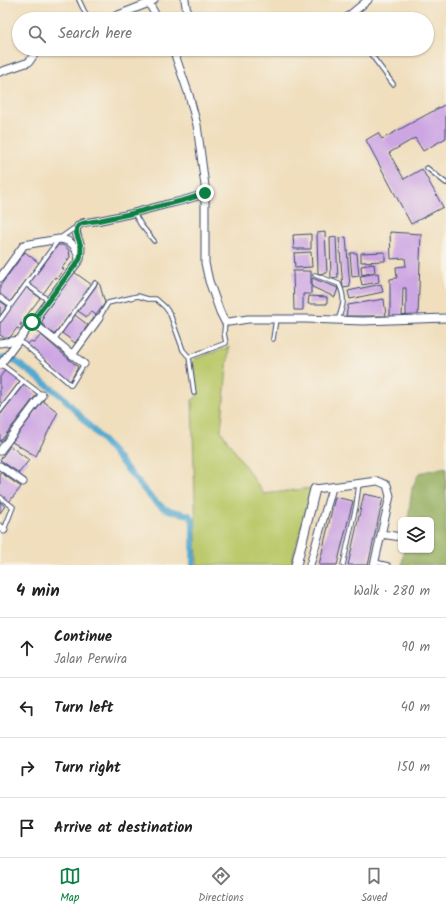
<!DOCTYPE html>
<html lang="en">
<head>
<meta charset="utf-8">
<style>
  :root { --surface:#fff; --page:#f2f2f2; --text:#222; --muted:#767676; --line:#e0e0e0; --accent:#0b8043 }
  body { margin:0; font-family:Kalam,sans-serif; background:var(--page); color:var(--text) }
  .controls { position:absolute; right:12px; bottom:12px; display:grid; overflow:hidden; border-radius:6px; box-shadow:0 1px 3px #0004 }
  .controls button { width:36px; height:36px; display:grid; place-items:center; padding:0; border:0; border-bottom:1px solid var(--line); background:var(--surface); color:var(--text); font:20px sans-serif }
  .stop { position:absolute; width:12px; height:12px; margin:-9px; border:3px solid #0b8043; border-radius:50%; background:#fff }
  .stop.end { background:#0b8043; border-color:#fff; box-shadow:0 1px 4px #0008 }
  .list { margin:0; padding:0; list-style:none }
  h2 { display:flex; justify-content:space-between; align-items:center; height:52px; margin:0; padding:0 16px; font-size:17px }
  h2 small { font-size:13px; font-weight:400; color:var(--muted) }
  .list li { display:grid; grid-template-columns:26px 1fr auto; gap:12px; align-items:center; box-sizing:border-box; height:60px; padding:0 16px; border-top:1px solid var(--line) }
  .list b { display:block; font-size:15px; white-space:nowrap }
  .list p { margin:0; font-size:13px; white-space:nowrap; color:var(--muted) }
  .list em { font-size:13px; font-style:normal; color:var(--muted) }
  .icon { flex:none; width:22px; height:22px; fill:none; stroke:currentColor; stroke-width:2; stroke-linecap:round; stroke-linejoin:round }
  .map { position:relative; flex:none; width:446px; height:565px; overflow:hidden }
  .search { position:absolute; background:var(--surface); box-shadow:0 1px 3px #0004; left:12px; right:12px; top:12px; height:44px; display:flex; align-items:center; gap:10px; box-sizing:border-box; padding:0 14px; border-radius:22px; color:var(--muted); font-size:15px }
  .sheet { height:292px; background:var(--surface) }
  nav { display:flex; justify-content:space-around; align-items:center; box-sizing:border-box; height:56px; border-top:1px solid var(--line); background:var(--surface); font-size:11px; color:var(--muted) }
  nav a { display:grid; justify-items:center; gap:2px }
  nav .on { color:var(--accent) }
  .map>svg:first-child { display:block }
</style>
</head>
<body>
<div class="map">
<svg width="446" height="565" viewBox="0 0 446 565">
  <rect width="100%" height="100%" fill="#f7f3e8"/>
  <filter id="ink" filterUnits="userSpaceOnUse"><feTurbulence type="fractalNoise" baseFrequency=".025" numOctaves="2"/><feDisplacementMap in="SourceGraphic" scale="8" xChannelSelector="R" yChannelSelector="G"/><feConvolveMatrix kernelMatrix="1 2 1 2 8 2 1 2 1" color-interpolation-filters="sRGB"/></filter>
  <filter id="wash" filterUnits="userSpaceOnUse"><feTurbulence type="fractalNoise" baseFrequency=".012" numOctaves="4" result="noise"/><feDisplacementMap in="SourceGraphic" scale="16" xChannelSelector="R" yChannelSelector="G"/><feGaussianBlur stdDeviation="0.9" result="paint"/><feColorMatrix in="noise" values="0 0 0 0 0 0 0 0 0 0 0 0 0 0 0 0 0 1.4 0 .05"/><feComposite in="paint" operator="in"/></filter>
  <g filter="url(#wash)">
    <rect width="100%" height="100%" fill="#f0debc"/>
    <path fill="#bcca6d" stroke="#6c7c66" d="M229 347 221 431 264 494 312 488 291 565H197L192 400 197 397 193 363 194 359Z"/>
    <path fill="#95ae60" stroke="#586e5f" d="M446 467V565H402L404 550H431V520H408L412 488 419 473Z"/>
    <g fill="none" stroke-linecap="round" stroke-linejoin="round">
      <path stroke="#55a9d0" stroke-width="6" d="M0 358 14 360 63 397 107 445 152 499 165 509 189 515 193 521V565"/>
    </g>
    <g id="blocks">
      <path fill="#cca5e3" d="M446 104V138L423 151 415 138 389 153 404 179 422 169 443 207 411 224 366 140 378 133 382 139Z
        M325 232 327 273 318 274 317 233Z
        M390 232 421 234 418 316H406V288H403L402 317 390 316V279L397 278 396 267 406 266 405 258 391 259Z
        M311 234V249H294L293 235Z
        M336 237 338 278 331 279 330 238Z
        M346 237 350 287 343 288 339 238Z
        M58 245H63L69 250 70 257 62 268 64 269 60 274 57 278 55 277 43 294 29 284Z
        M25 252 39 263 10 302 0 295V286Z
        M311 252 312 267 295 268 294 253Z
        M385 252V261L361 262V253Z
        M350 253H357L359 276 352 277Z
        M374 264 375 272 362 275 361 266Z
        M293 271H311V294H303V310H294Z
        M74 272 92 285 55 334V333L54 335 45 328 46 327 41 323 44 318 42 316Z
        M378 273 379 282 362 285 360 276Z
        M312 278 338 288 335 297 312 287Z
        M99 282 105 303 96 315 91 311 87 317 78 311Z
        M381 284 383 292 350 299 348 291Z
        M26 287 40 298 24 319 27 322 24 326 21 323 20 325 23 327 21 330 17 328 8 340 0 335V323Z
        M309 296 327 297V304H308Z
        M384 299 386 316H346L348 305Z
        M0 301 7 306 0 316Z
        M75 315 88 325 75 343 62 333Z
        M41 335 78 367 71 380 68 381 27 345 31 341 34 343Z
        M6 369 21 380 0 408V377Z
        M24 384 37 394 0 442V415Z
        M43 401 58 412 36 456 12 442Z
        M10 446 29 460 19 473 0 460Z
        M0 472 21 487 9 502 0 495Z
        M364 494 383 498 368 565H348Z
        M335 497 353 501 337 565H319Z
        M0 502 5 506 0 513Z"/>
    </g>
  </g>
  <g filter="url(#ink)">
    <use href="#blocks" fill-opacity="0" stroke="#3b496c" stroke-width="1"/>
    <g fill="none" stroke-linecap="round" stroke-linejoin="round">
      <defs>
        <path id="lane" d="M79 0 88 19
          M367 49 393 84
          M427 168 446 183
          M134 213 141 225 154 241
          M315 275 339 284C346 299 343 306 338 320
          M26 284 48 300
          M0 297 11 305
          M99 318 108 303 138 296 148 299H156L165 307 170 314 183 350 189 357
          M0 320 59 239 73 229 77 228
          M273 339 276 319
          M19 340 71 385 84 364
          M54 340 95 283
          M1 364 42 395
          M194 393 189 357 226 343 224 333 225 322
          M0 411 23 381
          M0 497 13 507 4 530
          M375 562 388 565
          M343 565 356 506 359 484"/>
        <path id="street" d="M147 0 158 19
          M185 0 188 19
          M108 19 149 3 154 0
          M196 19 205 16 211 19
          M345 19 368 0
          M173 49 189 95 197 125 205 186V263L209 281 220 312 225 322H229L248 319H306L363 321 446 318
          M0 72 29 62 38 49
          M0 278 24 245 59 239C72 240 76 247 79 258
          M32 322 84 364
          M0 343 19 340
          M72 355 99 318
          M0 365 80 259C81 254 81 251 81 247 80 240 73 233 78 226 82 221 95 222 101 220 122 216 143 211 164 205 177 202 192 199 205 193
          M0 451 42 395
          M0 466 23 482
          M315 489 378 481 387 485 390 496 374 565
          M0 527 4 530
          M381 534 401 537
          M310 565 332 488"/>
        <path id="secondary" d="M296 565 315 489"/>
      </defs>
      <use href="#lane" stroke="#3b496c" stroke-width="5.5"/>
      <use href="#street" stroke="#3b496c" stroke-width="9"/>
      <use href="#secondary" stroke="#3b496c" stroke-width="11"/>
      <use href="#lane" stroke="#fff" stroke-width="3.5"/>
      <use href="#street" stroke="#fff" stroke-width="7"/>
      <use href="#secondary" stroke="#fff" stroke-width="9"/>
    </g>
  </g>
  <g fill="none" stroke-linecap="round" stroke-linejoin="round" filter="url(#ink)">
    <path stroke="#0b8043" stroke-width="5" d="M32 322 80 259C81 254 81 251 81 247 80 240 73 232 78 226 82 221 95 222 101 220 122 216 143 211 164 205 178 202 192 199 205 193"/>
  </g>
</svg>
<div class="controls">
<button><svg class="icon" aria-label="layers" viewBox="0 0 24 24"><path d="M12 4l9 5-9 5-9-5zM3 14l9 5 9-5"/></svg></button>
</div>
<div class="stop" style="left:32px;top:322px"></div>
<div class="stop end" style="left:205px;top:193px"></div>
<div class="search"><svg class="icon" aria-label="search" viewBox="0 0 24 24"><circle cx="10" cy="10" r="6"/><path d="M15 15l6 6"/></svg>Search here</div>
</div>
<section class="sheet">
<h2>4 min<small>Walk · 280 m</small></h2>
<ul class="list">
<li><svg class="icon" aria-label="ahead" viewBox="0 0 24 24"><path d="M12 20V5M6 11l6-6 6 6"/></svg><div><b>Continue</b><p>Jalan Perwira</p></div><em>90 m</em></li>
<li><svg class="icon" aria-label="left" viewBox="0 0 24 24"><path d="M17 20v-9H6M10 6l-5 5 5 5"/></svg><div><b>Turn left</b></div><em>40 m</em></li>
<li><svg class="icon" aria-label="right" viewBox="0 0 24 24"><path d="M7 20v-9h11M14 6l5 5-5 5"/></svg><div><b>Turn right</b></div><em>150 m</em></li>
<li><svg class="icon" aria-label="arrive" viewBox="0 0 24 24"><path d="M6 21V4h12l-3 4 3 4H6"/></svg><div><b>Arrive at destination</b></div></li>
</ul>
</section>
<nav>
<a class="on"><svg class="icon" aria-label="map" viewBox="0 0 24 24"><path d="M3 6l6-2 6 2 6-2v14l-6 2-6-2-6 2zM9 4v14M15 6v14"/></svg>Map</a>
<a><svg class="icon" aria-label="directions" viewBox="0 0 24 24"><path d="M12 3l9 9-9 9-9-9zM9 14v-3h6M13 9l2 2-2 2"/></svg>Directions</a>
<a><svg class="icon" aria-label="saved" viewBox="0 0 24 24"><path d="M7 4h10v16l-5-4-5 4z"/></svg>Saved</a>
</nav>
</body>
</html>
